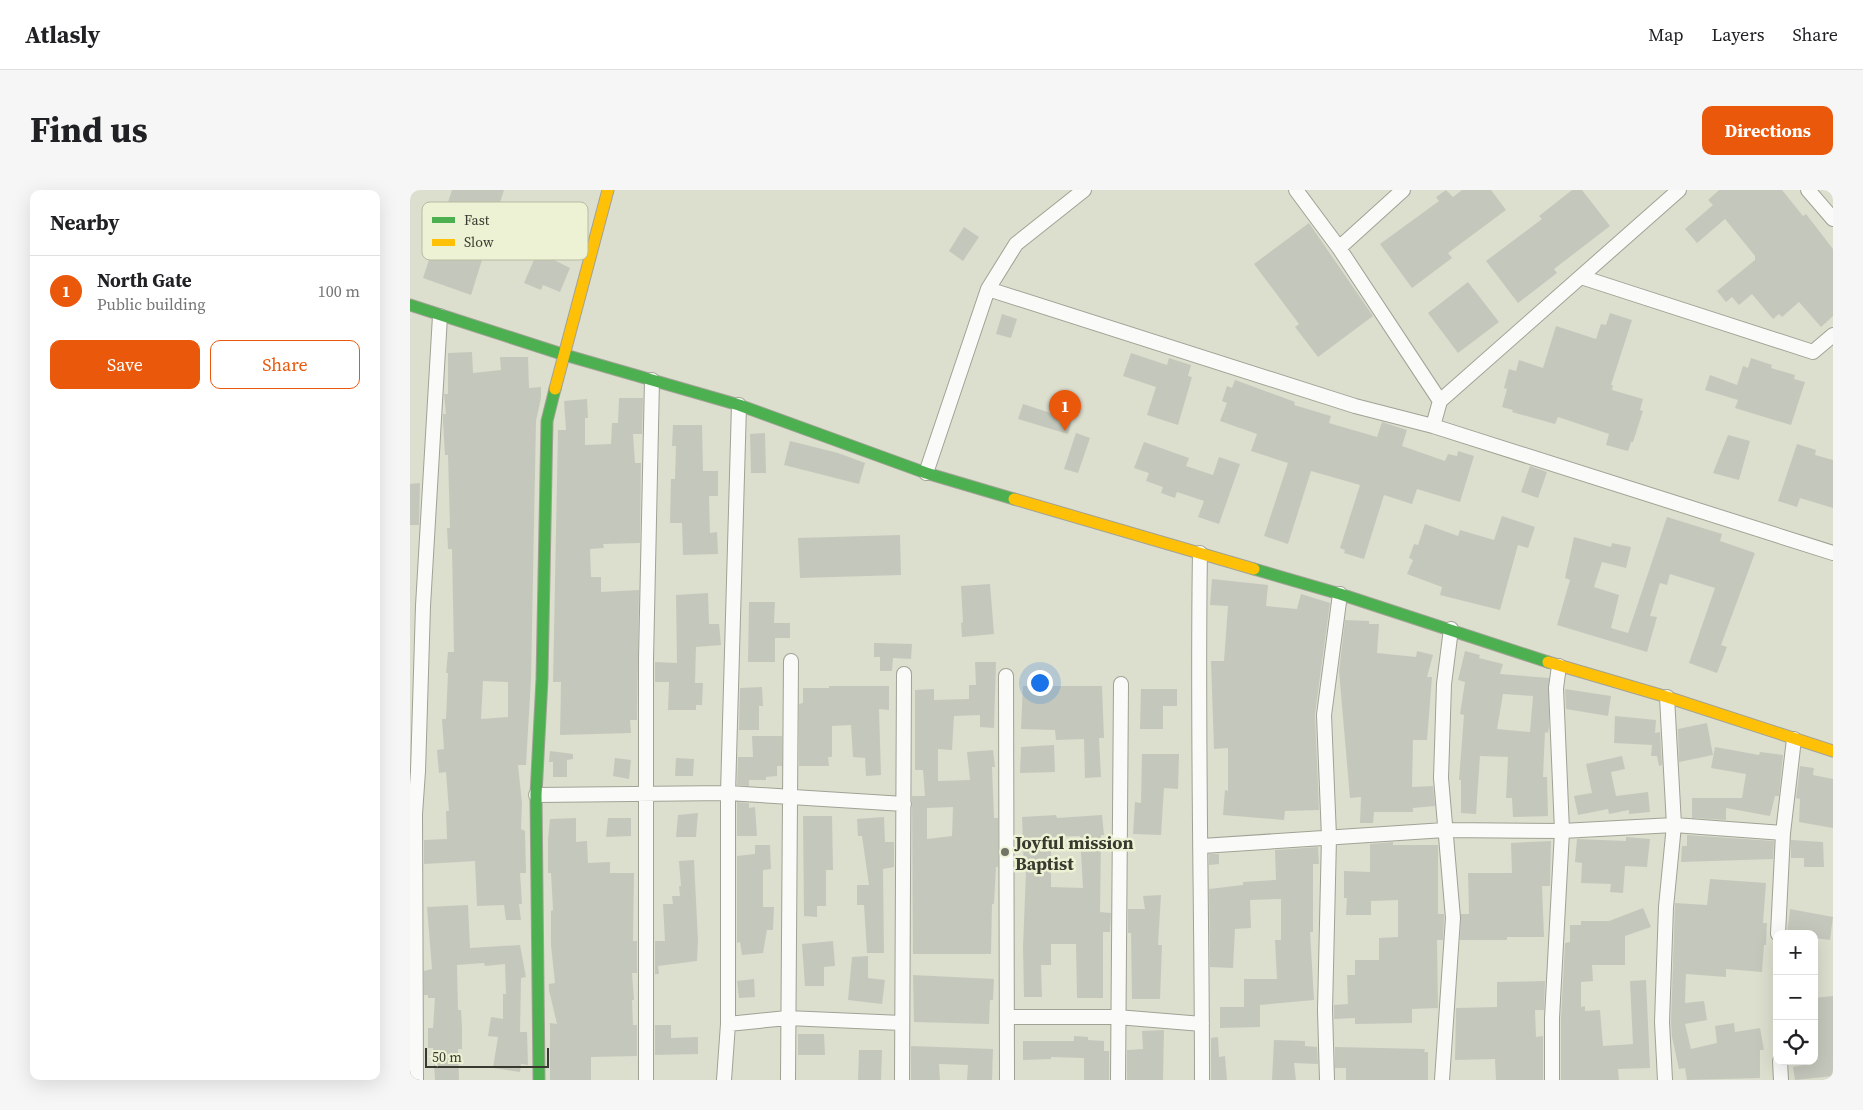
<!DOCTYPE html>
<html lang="en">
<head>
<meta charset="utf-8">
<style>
  :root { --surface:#fff; --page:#f6f6f6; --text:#202124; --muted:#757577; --line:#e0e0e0; --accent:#ea580c }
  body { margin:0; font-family:"Source Serif 4",serif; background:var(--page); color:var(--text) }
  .controls { position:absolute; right:15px; bottom:15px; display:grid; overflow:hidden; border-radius:10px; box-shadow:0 5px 20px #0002 }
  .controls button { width:45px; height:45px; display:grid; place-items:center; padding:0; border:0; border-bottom:1px solid var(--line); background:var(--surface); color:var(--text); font:25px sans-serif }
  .scale { position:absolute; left:15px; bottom:12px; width:124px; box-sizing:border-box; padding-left:5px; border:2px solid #393a2f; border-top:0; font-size:14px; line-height:18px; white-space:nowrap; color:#393a2f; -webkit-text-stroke:4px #eef2d4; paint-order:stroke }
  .you { position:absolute; left:629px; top:492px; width:18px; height:18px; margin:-12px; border:4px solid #fff; border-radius:50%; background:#1a73e8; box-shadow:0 0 0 8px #1a73e833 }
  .badge { display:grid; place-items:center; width:32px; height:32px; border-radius:50%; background:var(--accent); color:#fff; font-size:16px; font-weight:700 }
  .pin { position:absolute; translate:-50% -41px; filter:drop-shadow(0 1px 2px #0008) }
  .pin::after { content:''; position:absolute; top:26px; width:18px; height:15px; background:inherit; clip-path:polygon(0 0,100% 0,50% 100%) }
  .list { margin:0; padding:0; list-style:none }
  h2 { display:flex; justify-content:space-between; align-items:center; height:65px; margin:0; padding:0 20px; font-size:21px }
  h2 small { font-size:16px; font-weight:400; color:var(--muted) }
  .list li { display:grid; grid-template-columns:32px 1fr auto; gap:15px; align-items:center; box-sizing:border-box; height:70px; padding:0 20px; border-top:1px solid var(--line) }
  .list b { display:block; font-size:19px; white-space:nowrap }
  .list p { margin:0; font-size:16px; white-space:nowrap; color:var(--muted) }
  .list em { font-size:16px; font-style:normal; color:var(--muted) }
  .actions { display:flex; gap:10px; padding:15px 20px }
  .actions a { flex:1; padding:11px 0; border:1px solid var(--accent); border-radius:10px; text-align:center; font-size:18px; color:var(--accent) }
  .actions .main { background:var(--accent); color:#fff }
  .icon { flex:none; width:28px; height:28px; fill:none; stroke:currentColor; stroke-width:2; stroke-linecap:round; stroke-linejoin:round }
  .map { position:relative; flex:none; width:1423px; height:890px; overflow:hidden; border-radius:10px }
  header { display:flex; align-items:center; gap:30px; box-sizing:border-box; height:70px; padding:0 25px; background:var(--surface); border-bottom:1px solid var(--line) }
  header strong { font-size:24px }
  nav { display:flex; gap:28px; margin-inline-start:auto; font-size:18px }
  .intro { display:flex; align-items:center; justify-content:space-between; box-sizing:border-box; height:120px; padding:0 30px }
  h1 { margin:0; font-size:35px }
  .button { padding:12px 22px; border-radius:10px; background:var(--accent); color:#fff; font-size:18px; font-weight:700 }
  main { display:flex; gap:30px; padding:0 30px }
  aside { flex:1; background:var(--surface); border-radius:10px; box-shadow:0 5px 20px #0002 }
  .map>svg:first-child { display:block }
</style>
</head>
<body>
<header>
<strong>Atlasly</strong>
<nav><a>Map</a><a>Layers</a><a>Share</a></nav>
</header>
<div class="intro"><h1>Find us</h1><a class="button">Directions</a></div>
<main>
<aside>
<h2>Nearby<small></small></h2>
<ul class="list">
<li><span class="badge">1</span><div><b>North Gate</b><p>Public building</p></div><em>100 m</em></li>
</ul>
<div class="actions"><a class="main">Save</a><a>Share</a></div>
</aside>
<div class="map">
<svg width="1423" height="890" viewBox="0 0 1423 890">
  <rect width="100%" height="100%" fill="#dcdece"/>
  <path fill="#c4c8bc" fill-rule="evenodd" d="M42 0H94L61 105 13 88Z
    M1036 0 1043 7 1052 0H1081L1096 20 1038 63 1042 68 1002 98 970 54 1029 11 1026 7Z
    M1162 0H1172L1200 36 1144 79 1147 83 1108 113 1076 71 1132 29 1129 26Z
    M1309 0H1372L1393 26 1396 24 1423 59V126L1411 137 1389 112 1372 127 1369 124 1363 129 1342 104 1329 115 1322 107 1316 112 1307 101 1345 70V66L1315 29 1287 53 1275 39 1303 15 1298 10Z
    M899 33 963 126 908 167 885 137 889 134 844 74Z
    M554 37 569 47 553 71 539 61Z
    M126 65 133 68 134 65 160 78 150 102 133 95 131 100 114 93Z
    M1058 92 1089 132 1048 163 1018 123Z
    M1200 123 1222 130 1201 195H1203L1202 200 1233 209 1230 220 1233 221 1223 252H1221L1218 261 1196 255 1199 244 1148 227 1145 234 1102 222 1103 220 1092 217 1097 199 1094 198 1099 179 1106 181 1109 170 1133 178 1146 136 1186 149 1191 134 1196 135Z
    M592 124 607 129 601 148 586 144Z
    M62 162 63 183 91 180 90 167H118L119 198 131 197V208L126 231 121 489 116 575H108L112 613 111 639 115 641 116 683H110L112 714H109L111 730H96L94 715 67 716 65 671 14 674V650L37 649 36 621H39L36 582 29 583 27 560 34 559 32 529H36L38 483H36L38 462H44L42 359H38L37 338H40L38 265H35L33 231V224H36L34 204H38V163ZM73 491 98 492V527L71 529Z
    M721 163 757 175 759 168 781 175 778 186 782 187 768 235 737 225 746 197 713 186Z
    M1341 168 1362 175 1361 178 1385 185 1384 189 1395 192 1381 235 1325 218 1328 210 1295 200 1300 185 1327 195 1333 176 1338 178Z
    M825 190 885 212 884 215 921 226 919 233 967 247 972 232 997 240 992 256 1035 271 1038 264 1047 266 1048 261 1064 266 1050 312 1007 299 1002 314 974 305 954 369 934 363 935 360 930 358 950 295 901 281 878 354 854 346 878 273 841 261 847 244 810 231 817 213 812 211 817 196 822 198Z
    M209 208H233L232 244H223L225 273H231L230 353 193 354 194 358 180 359 181 387H191V402L229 400 227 530H220L221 543 150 545 151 492H143L148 240H156L154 211 177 209 178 228H175V255L201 254 202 233H208Z
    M613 214 662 230 658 244 608 229Z
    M263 235H292L293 281H308V306H299L300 343 307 342 308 364 273 365 272 333H260L261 289H265L266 256H262Z
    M355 243 356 283H341L340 244Z
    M666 243 680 248 668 283 654 279Z
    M1318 245 1340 251 1329 290 1303 283Z
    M380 251 428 263 455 273 449 294 374 275Z
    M734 252 779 268 776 276 803 285 809 267 830 274 809 334 788 327 794 311 767 302 765 308 751 303 753 297 736 291 739 283 724 278Z
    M1387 254 1406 260 1405 265 1423 270V318L1390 308 1387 317 1368 311Z
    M1120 276 1137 282 1128 308 1111 302Z
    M10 293 9 335H0V294Z
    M1092 326 1125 337 1118 358 1108 355 1090 420 1030 405 1032 397 997 384 1003 370 999 368 1004 354 1008 355 1015 334 1048 346 1050 340 1084 350Z
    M1257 327 1312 344 1310 351 1345 363 1311 455 1317 457 1307 483 1279 473 1305 398 1260 384 1257 395 1250 393 1240 426 1247 427 1237 462 1147 435 1160 390 1155 388 1164 347 1201 357 1202 353 1221 357 1216 378 1192 372 1184 397 1209 405 1201 438 1218 443Z
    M490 345 491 385 390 388 388 348Z
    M802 389 858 395 856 416 887 419 891 404 920 413 905 524 909 620 875 621 874 630 813 625 815 600 818 601V558L804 559 801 471H814L818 416 800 415Z
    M580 394 584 444 552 447 551 433 553 432 551 396Z
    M298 403 299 434H309L311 455 286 457 285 493H293L292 515H286V520H258L259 492H245V472L267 473 266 405Z
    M339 412H365L364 433H380V448H365V472H338Z
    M935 430 959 431V434H969L967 463 1006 467 1007 461 1023 465 1017 487H1022L1017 550H1003L1002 597 1023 596 1025 616 1003 618V622H964L963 633H950L951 607 940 608 929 481Z
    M464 453 502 454 501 469 483 468 482 481H470V467H464Z
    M1055 461 1070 465 1069 468 1093 474 1090 484 1139 488V536L1138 543 1135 542 1133 587H1137L1138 626 1103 627 1102 608H1096L1098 567 1070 566 1066 624 1051 623V590H1049L1054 525 1050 524 1055 492 1048 490ZM1093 504 1123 506 1120 542 1087 539Z
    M565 472H586L584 538 570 537V525L544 526 542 560 528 559V591L560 590 557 562 583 560 585 577H582L584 628H588V677H586L584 714H582L581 764H503L502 606H515L513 580H505V500L524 499V510L559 509V495H566ZM543 617 542 646 517 649V618Z
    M419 496H479V520L469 519 471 585 456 586 455 568 443 567 441 535 422 536V567H418L419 576H389V514L393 513V498H419Z
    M613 496H692L694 548H689L691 587 675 588 674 549 646 550 645 540 611 539Z
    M352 497 353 516H349V540H329L330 498Z
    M731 499H767V516H753V539H730Z
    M1155 499 1201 506 1198 526 1156 519Z
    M1205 526 1246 530 1245 543 1250 542 1252 575 1249 576 1247 566H1241L1242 555 1204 553Z
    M1297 533 1303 565 1269 572 1268 539Z
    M342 546H372V576H367V586L356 587V590H339V596L327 595 328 567H343Z
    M644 555 645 582 610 583 611 557Z
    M1305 557 1349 565 1350 562 1373 565 1369 606H1365L1360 626 1316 618V630L1282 628V608H1332L1336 584 1301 578Z
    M140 561 163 564V569L157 570V587H143V572H139Z
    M732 564H769L768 599 754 598 751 645 723 644 725 612 731 613Z
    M1212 566 1215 579 1201 582 1206 606 1238 602 1240 622 1219 624V620L1199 624 1198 619 1168 625 1164 606 1182 603 1176 574Z
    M205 568 221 570 219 589 203 586Z
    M266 568 284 569 283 586H265Z
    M1390 576 1404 578 1403 585 1423 589V638L1389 632 1390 609 1386 608Z
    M327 612 339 613V618L345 617 347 646H327Z
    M288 623 286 647H266L268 625Z
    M646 625 647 628 692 625 694 645H691L690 722 701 723 700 742H693V808H667L666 754H641V775H631L632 807H614L613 757 616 681H614L612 627ZM670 646 673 698 641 697V647Z
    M393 626H422L423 680H416V716H407V727L394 726Z
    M474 627 475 652H484V677L473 679 474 763H457L454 715H447V695H459L452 646H448L447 629Z
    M166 628V652L177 651 178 673 200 672V683H224L223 751H227V783H222L224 810H222L223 835H227V866L181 867V890H140V833L147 834 139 800V794L145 793 141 755V721L143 720 141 683H138V650L140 629Z
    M198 628H221V646L196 647Z
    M1277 645 1364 651 1363 669 1271 672 1272 656H1277Z
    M1216 647 1240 649 1237 677 1215 676 1213 703 1200 702 1201 694 1171 693 1172 673 1165 672 1167 649 1216 651Z
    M1381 650 1413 652 1414 677H1394V668H1381Z
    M1141 651 1140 696H1132L1134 747H1097V750H1050L1051 724H1059L1058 683H1102L1101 653Z
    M983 652V655H1028V724H1034V728L1033 750H1027L1028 818 1002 819V833L945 834V828L924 829V815L938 814 937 785H945V770H969V748L988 747V710L961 711V725H936L937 708H934V681L960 682V654Z
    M345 655H360L361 679 353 680V717H364L363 740H357L353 763 332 765 330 752 327 753V666L345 664Z
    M908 657 909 674H903V742H900L904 810 850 815V837L810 838V817H834V789H867L865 750H871V709L840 710 841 738 825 739 823 778 800 777 799 699 833 695V692L866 690 865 660Z
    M799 664H809V674L799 675Z
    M284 670 288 751 287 771 248 776 249 784H245V751H255L253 714H263L262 706H270L269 696H271L269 671Z
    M1300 689 1356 693 1353 733H1357L1356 755H1354L1352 782 1316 779V787L1276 784 1275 813 1294 811 1297 830 1275 834 1281 859 1307 853 1305 836 1324 833 1325 842 1350 838 1354 860H1350V888L1277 890 1275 878 1269 879 1262 847 1261 832 1265 713 1297 715Z
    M751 705 748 755H752L750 809H722L721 743H718V719H735L733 706Z
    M58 715 60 758 110 755 116 787 111 788 110 842H117L118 875 111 874 110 882 83 878 88 847 78 846 81 827 93 829V804H96L95 774 75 776 74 773 47 775 48 820H51L52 838V859H48L49 890H25L23 858H18V838H23L25 808H18V805H14V781L22 779 17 717Z
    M1233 718 1241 737 1215 746V775H1182L1183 791 1171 792V817L1175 816V821L1190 820 1193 856 1223 854 1220 791 1236 790 1240 878 1208 879 1209 890H1151V828L1155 753 1160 752V735H1171V731H1199Z
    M1380 719 1423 727 1420 750 1404 748V744H1377Z
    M423 751 425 776 414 777V796H395L392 754Z
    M458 766V788L475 790 472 814 438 810 442 767Z
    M503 785 584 789 583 810H580L579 834 504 832Z
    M344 789 345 807 329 808 327 791Z
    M1135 791 1134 820H1125L1126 847 1133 846V890H1086L1085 869 1045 870 1046 818 1087 817V792Z
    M1423 806V886L1385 890 1383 877 1404 873V808Z
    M245 835H261V848L288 847V864L245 865Z
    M754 840 753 890H717V860L733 859 732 841Z
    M388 844H414L415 865H388Z
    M664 846 678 847V850L694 851V861H699V890H674V868L641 867V869L613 870V851H664Z
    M808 847 809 867 815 866 817 890H801V848Z
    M864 850 895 851V856L907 857 908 874 884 873 886 890H862Z
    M501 856 583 859 582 890H557L558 875 529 874 530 890H501Z
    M925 857 1015 859 1014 862H1018V890H936V878H925Z
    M449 860H472L471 890H448Z"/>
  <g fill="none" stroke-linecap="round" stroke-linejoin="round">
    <defs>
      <path id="street" d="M886 0 929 58 1030 211
        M1398 0 1423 29
        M929 58 993 0
        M1171 87 1403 162 1423 145
        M578 99 945 216 1023 236 1423 363
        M1023 236 1030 211 1269 0
        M516 283 578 99 606 54 674 0
        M790 363C787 539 792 714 792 890
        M596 486 597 890
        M126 605 318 603 494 614
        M792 656 1035 640 1152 641 1264 635 1373 643
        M1368 744 1373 643 1384 549
        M597 827H707L792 834
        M318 834 377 828 492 833
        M1370 871 1371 890
        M6 890 5 624 8 581 13 416 30 126
        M236 890V469L242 190
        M314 890 318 834V603L329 215
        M378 890 381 471
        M492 890 494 484
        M708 890 711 494
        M917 890 915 820 919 647 914 525 930 404
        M1032 890 1043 728 1031 588 1034 494 1041 439
        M1142 890V828L1152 641 1146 498 1149 476
        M1255 890 1252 832 1256 717 1264 635 1257 507"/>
      <path id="fast" d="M0 115 155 165 329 215 516 283 604 309
        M844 379 930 404 1138 472
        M129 890 126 605 132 489 137 231 145 199"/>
      <path id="slow" d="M145 199 198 0
        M604 309 844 379
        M1138 472 1257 507 1423 561"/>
    </defs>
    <use href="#street" stroke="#a1a295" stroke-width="16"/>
    <use href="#fast" stroke="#a1a295" stroke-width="13"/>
    <use href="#slow" stroke="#a1a295" stroke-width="13"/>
    <use href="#street" stroke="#fafaf8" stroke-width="14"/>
    <use href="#fast" stroke="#4caf50" stroke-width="11"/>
    <use href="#slow" stroke="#ffc107" stroke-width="11"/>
  </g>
  <circle fill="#727367" stroke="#eef2d4" stroke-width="2" cx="595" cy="662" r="5"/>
  <g text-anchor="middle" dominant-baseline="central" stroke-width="5" stroke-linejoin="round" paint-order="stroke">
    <g font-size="18" font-weight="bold" fill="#393a2f" stroke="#eef2d4" text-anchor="start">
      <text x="605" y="652">Joyful mission<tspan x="605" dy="21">Baptist</tspan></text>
    </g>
  </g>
  <rect x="12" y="12" width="166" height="58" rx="8" fill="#eef2d4" stroke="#b8bba2" stroke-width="1"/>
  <rect x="22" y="27" width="23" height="6" fill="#4caf50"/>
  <rect x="22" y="49" width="23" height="7" fill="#ffc107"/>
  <g font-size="14" fill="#393a2f">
    <text x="54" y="35">Fast</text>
    <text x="54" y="57">Slow</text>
  </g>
</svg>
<div class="controls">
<button>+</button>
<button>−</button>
<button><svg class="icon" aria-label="locate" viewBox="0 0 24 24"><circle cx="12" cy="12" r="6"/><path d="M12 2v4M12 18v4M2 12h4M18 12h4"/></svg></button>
</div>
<div class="scale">50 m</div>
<div class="you"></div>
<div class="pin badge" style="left:655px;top:241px">1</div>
</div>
</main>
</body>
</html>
